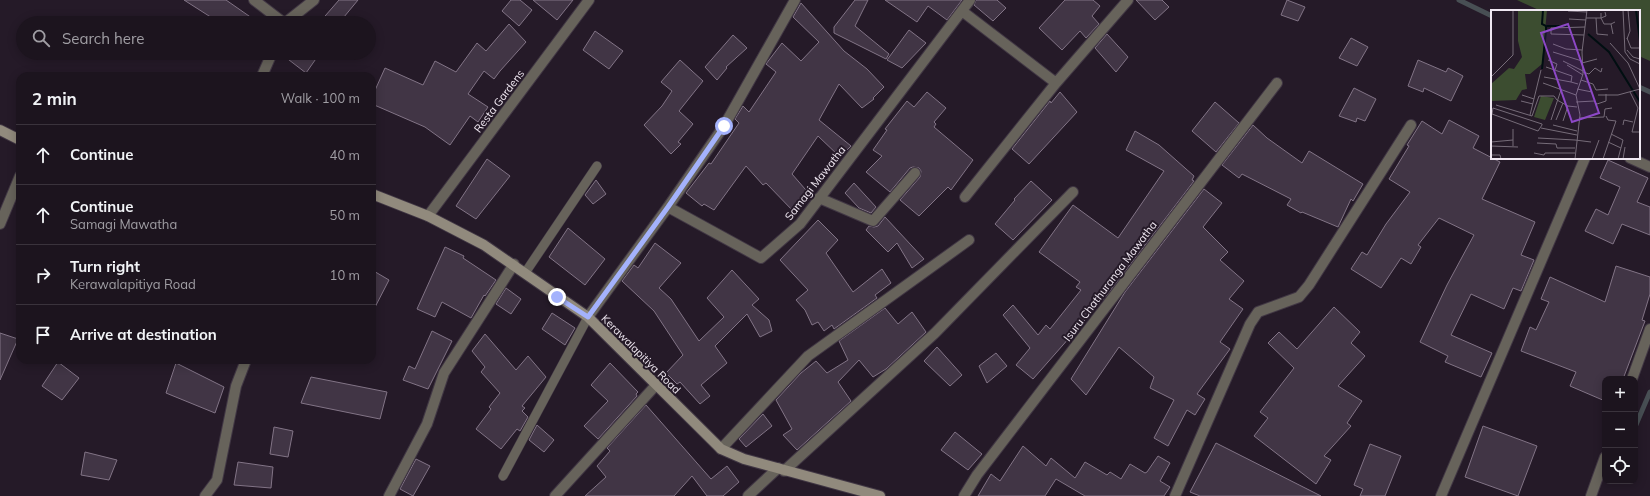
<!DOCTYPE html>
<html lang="en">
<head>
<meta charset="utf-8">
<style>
  :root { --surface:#1c141e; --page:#251d27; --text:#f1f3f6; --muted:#a09ea4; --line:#3a333c }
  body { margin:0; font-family:Mulish,sans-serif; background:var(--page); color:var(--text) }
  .controls { position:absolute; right:12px; bottom:12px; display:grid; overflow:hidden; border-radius:8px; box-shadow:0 2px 10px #0003 }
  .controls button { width:36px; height:36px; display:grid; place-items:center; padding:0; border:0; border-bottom:1px solid var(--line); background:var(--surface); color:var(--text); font:20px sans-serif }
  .stop { position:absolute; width:12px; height:12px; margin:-9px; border:3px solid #a4b2fc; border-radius:50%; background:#fff }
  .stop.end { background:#a4b2fc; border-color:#fff; box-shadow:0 1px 4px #0008 }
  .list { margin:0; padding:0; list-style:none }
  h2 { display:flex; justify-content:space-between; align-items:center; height:52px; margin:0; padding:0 16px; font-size:17px }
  h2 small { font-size:13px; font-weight:400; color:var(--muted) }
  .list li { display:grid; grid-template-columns:26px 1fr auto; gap:12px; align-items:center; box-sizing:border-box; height:60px; padding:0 16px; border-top:1px solid var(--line) }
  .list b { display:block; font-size:15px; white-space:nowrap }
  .list p { margin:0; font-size:13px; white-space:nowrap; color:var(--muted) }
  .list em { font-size:13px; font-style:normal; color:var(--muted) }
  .icon { flex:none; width:22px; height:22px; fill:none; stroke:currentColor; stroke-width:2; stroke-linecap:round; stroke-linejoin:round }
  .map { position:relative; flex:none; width:1650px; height:496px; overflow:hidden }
  .search { position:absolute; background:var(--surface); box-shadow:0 2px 10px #0003; left:16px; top:16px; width:360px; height:44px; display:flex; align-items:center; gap:10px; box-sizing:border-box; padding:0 14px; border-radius:22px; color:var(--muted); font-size:15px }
  .panel { position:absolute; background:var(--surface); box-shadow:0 2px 10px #0003; left:16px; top:72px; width:360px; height:292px; border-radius:12px }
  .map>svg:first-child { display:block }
</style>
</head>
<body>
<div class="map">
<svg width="1650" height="496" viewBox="0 0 1650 496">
  <rect width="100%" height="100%" fill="#251a28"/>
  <path fill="#3c4d30" d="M1517 0H1650V61L1639 56V11H1541Z"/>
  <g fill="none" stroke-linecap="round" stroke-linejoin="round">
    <path stroke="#484f54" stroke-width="5" d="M1459 0 1492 16
      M1639 87 1650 92
      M1635 427 1650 392"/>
  </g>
  <path fill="#413545" stroke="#827486" d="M184 0H226L259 23H220Z
    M339 0H358L339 23H319Z
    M511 0H520L532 10 519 26 502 11Z
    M533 0H573L557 20Z
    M855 0H868L855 26 889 54 886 59 834 33V27Z
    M885 0H962L947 20 928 6 917 22Z
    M976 0H997L1006 8 993 21 974 5Z
    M1065 0H1093L1100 6 1092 16 1099 24 1086 38 1080 31 1062 50 1039 28Z
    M1136 0H1162L1169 7 1155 20Z
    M1287 0 1305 7 1298 21 1281 15Z
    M801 3 844 51 867 69 884 87 873 98 874 99 862 108 839 84 819 120 851 146 840 157 818 136 792 174 812 197 795 213 766 183 763 185 746 166 714 210 704 204 702 206 686 193 709 163 711 164 739 123 735 119 743 106 749 112 776 72 766 64 769 60 782 43 801 61 819 42 793 17Z
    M509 24 526 42 500 71 494 79 484 71 468 94 488 107 478 122 470 116 450 145 425 127 372 104V97L385 68 423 85 435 61 456 72 477 43 486 51Z
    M909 30 926 43 902 68 887 60Z
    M595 31 623 51 609 69 583 50Z
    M1107 34 1128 57 1116 72 1095 48Z
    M733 35 747 48 726 67 727 68 717 80 705 67Z
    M1351 38 1368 47 1357 66 1339 58Z
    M280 53H320L306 73Z
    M680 60 703 81 679 111 693 124 678 142 681 144 671 154 644 125 662 106 672 91 661 82Z
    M1418 60 1446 72 1448 68 1463 76 1451 101 1424 88 1423 92 1408 86Z
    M1354 88 1376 99 1365 121 1357 118 1356 122 1339 116Z
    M927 92 946 108 934 122 936 124 934 127 973 160 951 190 948 187 919 216 900 200 920 177 921 171 919 168 913 167 910 168 890 192 866 172 882 156 873 150 887 130 885 129 907 101 914 107Z
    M1060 92 1077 112 1029 164 1012 149 1050 101 1051 103Z
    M1215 102 1239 123 1216 152 1192 131Z
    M1449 120 1479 136 1473 148 1500 162 1482 199 1535 222 1521 255 1534 260 1521 291 1513 288 1504 309 1471 294 1451 335 1492 353 1481 377 1445 362 1448 356 1420 342 1447 285 1474 235 1439 218 1418 245 1421 247 1411 264 1401 258 1381 288 1351 269 1362 252 1367 255 1386 224 1410 192 1389 179 1409 146 1407 145 1422 121 1442 134Z
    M1253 125 1267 138 1302 163 1309 151 1363 184 1353 201 1351 199 1338 227 1302 212 1301 213 1287 205 1291 199 1242 174 1239 178 1222 165Z
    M1135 131 1159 145 1194 176 1192 180 1194 181 1107 295 1033 379 1016 365 1030 348 1003 315 1013 305 1038 335 1046 325 1050 329 1081 290 1076 287 1080 282 1039 252 1073 205 1118 238 1164 171 1126 150Z
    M487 159 510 176 476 219 456 206Z
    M1608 160 1648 178 1637 202 1650 207V235L1622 224 1613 244 1585 231 1596 209 1608 215 1620 187 1600 178Z
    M596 180 606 194 593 204 585 195Z
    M1031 181 1052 200 1013 240 995 224 1015 200 1014 199Z
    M854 183 876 207 871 213 859 208 845 193Z
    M1204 189 1222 203 1203 227 1228 252 1220 260 1244 281 1229 299 1243 309 1220 342 1230 349 1197 394 1205 399 1195 415 1187 410 1168 446 1154 438 1174 400 1150 388 1154 377 1119 347 1086 395 1071 379 1125 292Z
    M885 217 924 259 912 268 897 243 888 252 866 230 869 226 874 227 878 226Z
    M818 220 838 240 826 253 853 292 882 269 891 283 875 295 877 298 834 329 832 325 824 331 818 322 812 325 805 310 796 300 808 290 780 260Z
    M568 228 605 259 585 285 549 257Z
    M655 243 681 263 659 288 671 299 699 341 724 317 707 298 732 270 759 299 752 305 769 320 772 331 760 337 747 314 715 346 727 363 701 385 710 396 700 404 680 382 677 384 666 373 683 355 654 311 622 281 634 265 638 268Z
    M445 247 464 256 463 258 496 280 485 296 484 295 471 318 442 302 435 317 417 309Z
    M1616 266 1650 277V294L1642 320 1645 321 1623 379H1605V401L1570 386 1576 372 1521 351 1530 327 1536 330 1549 302 1541 299 1550 277 1605 302Z
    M372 270 389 280 372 313Z
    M506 288 521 299 511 314 496 304Z
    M1334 307 1360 332 1351 343 1365 356 1338 386 1362 401 1347 423 1351 426 1324 456 1331 460 1316 484 1254 436 1268 418 1260 412 1294 368 1268 343 1279 332 1297 349Z
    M885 308 898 324 912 312 926 332 886 369 873 377 859 360 838 382 851 401 797 450 783 435 792 429 776 400 801 373 816 361 827 373 848 360 839 341Z
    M552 313 575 328 565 345 542 329Z
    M432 331 452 341 428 389 403 380 409 366 415 369Z
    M0 333 18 339 0 380Z
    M485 334 516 370 528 356 546 377 522 406 525 408 522 411 528 417 520 431 517 429 501 449 476 429 491 409 489 407 500 393 481 372 485 367 472 351Z
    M937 347 962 375 950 386 924 361Z
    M996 353 1007 366 987 383 979 366Z
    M58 362 79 378 62 400 42 386Z
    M176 363 224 387 215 413 166 393Z
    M610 363 638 392 636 394 637 396 598 439 584 426 608 401 591 385Z
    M311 377 387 392 380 419 301 403Z
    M646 405 711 479 727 466 739 482 723 496H707L692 476 674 496H585L606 477 597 466 610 451 607 448Z
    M763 414 772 426 746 447 739 439Z
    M537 425 554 440 544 452 529 440Z
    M1483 426 1537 446 1518 496 1465 477Z
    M274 427 293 431 288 457 270 454Z
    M955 432 982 454 968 470 941 450Z
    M1216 443 1321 496H1200L1190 492Z
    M1370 444 1401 456 1385 496H1360L1363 489 1354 485Z
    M1023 446 1046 466 1051 458 1075 478 1085 462 1107 475 1110 472 1121 479 1130 464 1145 473 1147 472 1158 456 1170 463 1160 481 1170 487 1164 496H1085L1056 479 1045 496H978L991 474 1000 481Z
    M85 452 117 460 109 480 81 475Z
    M416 459 430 466 413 496 400 489Z
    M238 462 273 467 271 488 234 485Z"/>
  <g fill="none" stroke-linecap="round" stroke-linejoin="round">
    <defs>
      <path id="lane" d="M525 273 597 166
        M503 476 588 317"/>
      <path id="street" d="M254 0 284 23
        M962 11 1056 83 1128 0
        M285 23 314 0
        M262 76 272 53
        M1630 158 1650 167
        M965 197 1056 83
        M819 198 873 221 915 173
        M668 207 724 126 795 0
        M428 216 589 0
        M0 224 20 176
        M588 317 668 207 761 258 800 224 970 0
        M1632 379 1650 329
        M721 449 808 356 969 240
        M784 471 935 333 1073 192
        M205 496 217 480 236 386 246 360
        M389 496 427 424 444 373 514 264
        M555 496 656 385
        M748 496 778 468
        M964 496 977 475 1277 83
        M1175 496 1250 324 1258 312 1299 297 1309 285 1411 125
        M1441 496 1585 158
        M1591 496 1605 457"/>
      <path id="secondary" d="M0 130 20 140
        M372 194 428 216 484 245 588 317 721 449 744 459 880 496"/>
    </defs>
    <use href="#lane" stroke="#413744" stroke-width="10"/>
    <use href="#street" stroke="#413744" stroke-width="12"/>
    <use href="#secondary" stroke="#413744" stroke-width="12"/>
    <use href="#lane" stroke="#67635b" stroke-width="9"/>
    <use href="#street" stroke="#67635b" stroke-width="10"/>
    <use href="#secondary" stroke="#918a7d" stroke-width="10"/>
  </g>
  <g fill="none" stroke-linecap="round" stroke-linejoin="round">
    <path stroke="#a4b2fc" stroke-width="5" d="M557 297 588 317 668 207 724 126"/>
  </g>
  <g text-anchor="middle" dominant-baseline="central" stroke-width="4" stroke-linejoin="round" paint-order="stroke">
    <g font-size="11" fill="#f0e8f2" stroke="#251a28">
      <text transform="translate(499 101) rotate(-53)">Resta Gardens</text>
      <text transform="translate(815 183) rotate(-52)">Samagi Mawatha</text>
      <text transform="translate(1110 281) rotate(-53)">Isuru Chathuranga Mawatha</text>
      <text transform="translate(641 354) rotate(45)">Kerawalapitiya Road</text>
    </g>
  </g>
  <g transform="translate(1491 10)">
    <rect width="149" height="149" fill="#251a28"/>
    <path d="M27 0H56L51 54 39 64H34L36 79 31 80 25 90 0 91V74L18 58 23 59 31 47 27 31ZM50 86 63 88 54 110 43 107Z" fill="#3c4d30"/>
    <path fill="none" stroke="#000e11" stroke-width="2" d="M145 0 149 31M56 16H77M97 24 118 42 149 92M51 59 55 21V16L51 14 52 0"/>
    <path fill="none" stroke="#766c79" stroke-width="1" d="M132 0 134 42 139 49 149 54M77 1 96 2M110 3V8L115 6 114 2M95 8H110L113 14H120M105 8 106 24 117 25M78 9 95 10M122 24 120 14 124 12M93 25 60 24V18L94 17M136 28 140 38H149M136 29 139 21 137 0M119 33 137 53 149 79M62 34 75 39 91 40M136 40 142 47 149 49M62 42 91 51M57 50 66 54 64 60M72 51 92 61M91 53 106 49M76 55 92 65M55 57 78 65 81 66 80 72 87 74M92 62 98 64 104 58 110 62 111 58M0 67 22 45V0M53 67 80 72M90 70 102 74 105 80 117 79M52 73 85 85M86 79 101 82M139 82 147 98 141 122H149M31 85 43 89M107 85H127L149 79M66 90 77 96 86 97M30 91 42 94M85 92 103 91 106 94 115 91V84M5 95 41 106 48 86H63L66 90M2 98 51 114V115L47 121 1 104ZM39 105 50 60M88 108 113 107 114 99 121 98M60 110 70 80M65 110 72 93M72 111 77 96M62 115 86 121M132 115 133 110 142 112M50 118 86 125M120 124 132 130 127 149M47 128 84 130M84 130 100 132M0 132 22 130M117 132 130 138M46 133 65 134 66 138H84M0 136 27 137M22 136V119M43 143 53 145 54 143H84M0 145H9L10 149M84 149 89 105 85 85 92 64 91 42 96 0M101 149 108 130M112 149 125 111 117 110 115 106M132 149 134 137"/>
    <path fill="#8d48c7" fill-opacity="0.15" stroke="#8d48c7" stroke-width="2" d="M77 14 108 103 81 112 50 23Z"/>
    <rect width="149" height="149" fill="none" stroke="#f0e8f2" stroke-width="2"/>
  </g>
</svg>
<div class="controls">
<button>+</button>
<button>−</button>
<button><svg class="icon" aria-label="locate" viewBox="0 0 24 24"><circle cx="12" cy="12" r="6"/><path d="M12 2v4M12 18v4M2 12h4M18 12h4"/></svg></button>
</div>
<div class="stop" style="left:724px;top:126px"></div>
<div class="stop end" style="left:557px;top:297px"></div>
<div class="search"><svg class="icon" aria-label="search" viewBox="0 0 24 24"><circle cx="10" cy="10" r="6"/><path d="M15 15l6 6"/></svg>Search here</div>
<section class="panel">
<h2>2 min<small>Walk · 100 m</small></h2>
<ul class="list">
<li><svg class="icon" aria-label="ahead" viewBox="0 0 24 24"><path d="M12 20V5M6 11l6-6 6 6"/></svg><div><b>Continue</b></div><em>40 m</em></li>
<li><svg class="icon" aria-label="ahead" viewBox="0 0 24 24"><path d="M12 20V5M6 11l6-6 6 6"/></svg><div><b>Continue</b><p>Samagi Mawatha</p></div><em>50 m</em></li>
<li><svg class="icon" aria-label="right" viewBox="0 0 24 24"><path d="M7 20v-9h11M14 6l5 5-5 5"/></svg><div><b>Turn right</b><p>Kerawalapitiya Road</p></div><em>10 m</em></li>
<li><svg class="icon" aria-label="arrive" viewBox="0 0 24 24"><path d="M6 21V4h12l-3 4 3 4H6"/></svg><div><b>Arrive at destination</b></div></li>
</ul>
</section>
</div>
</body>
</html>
